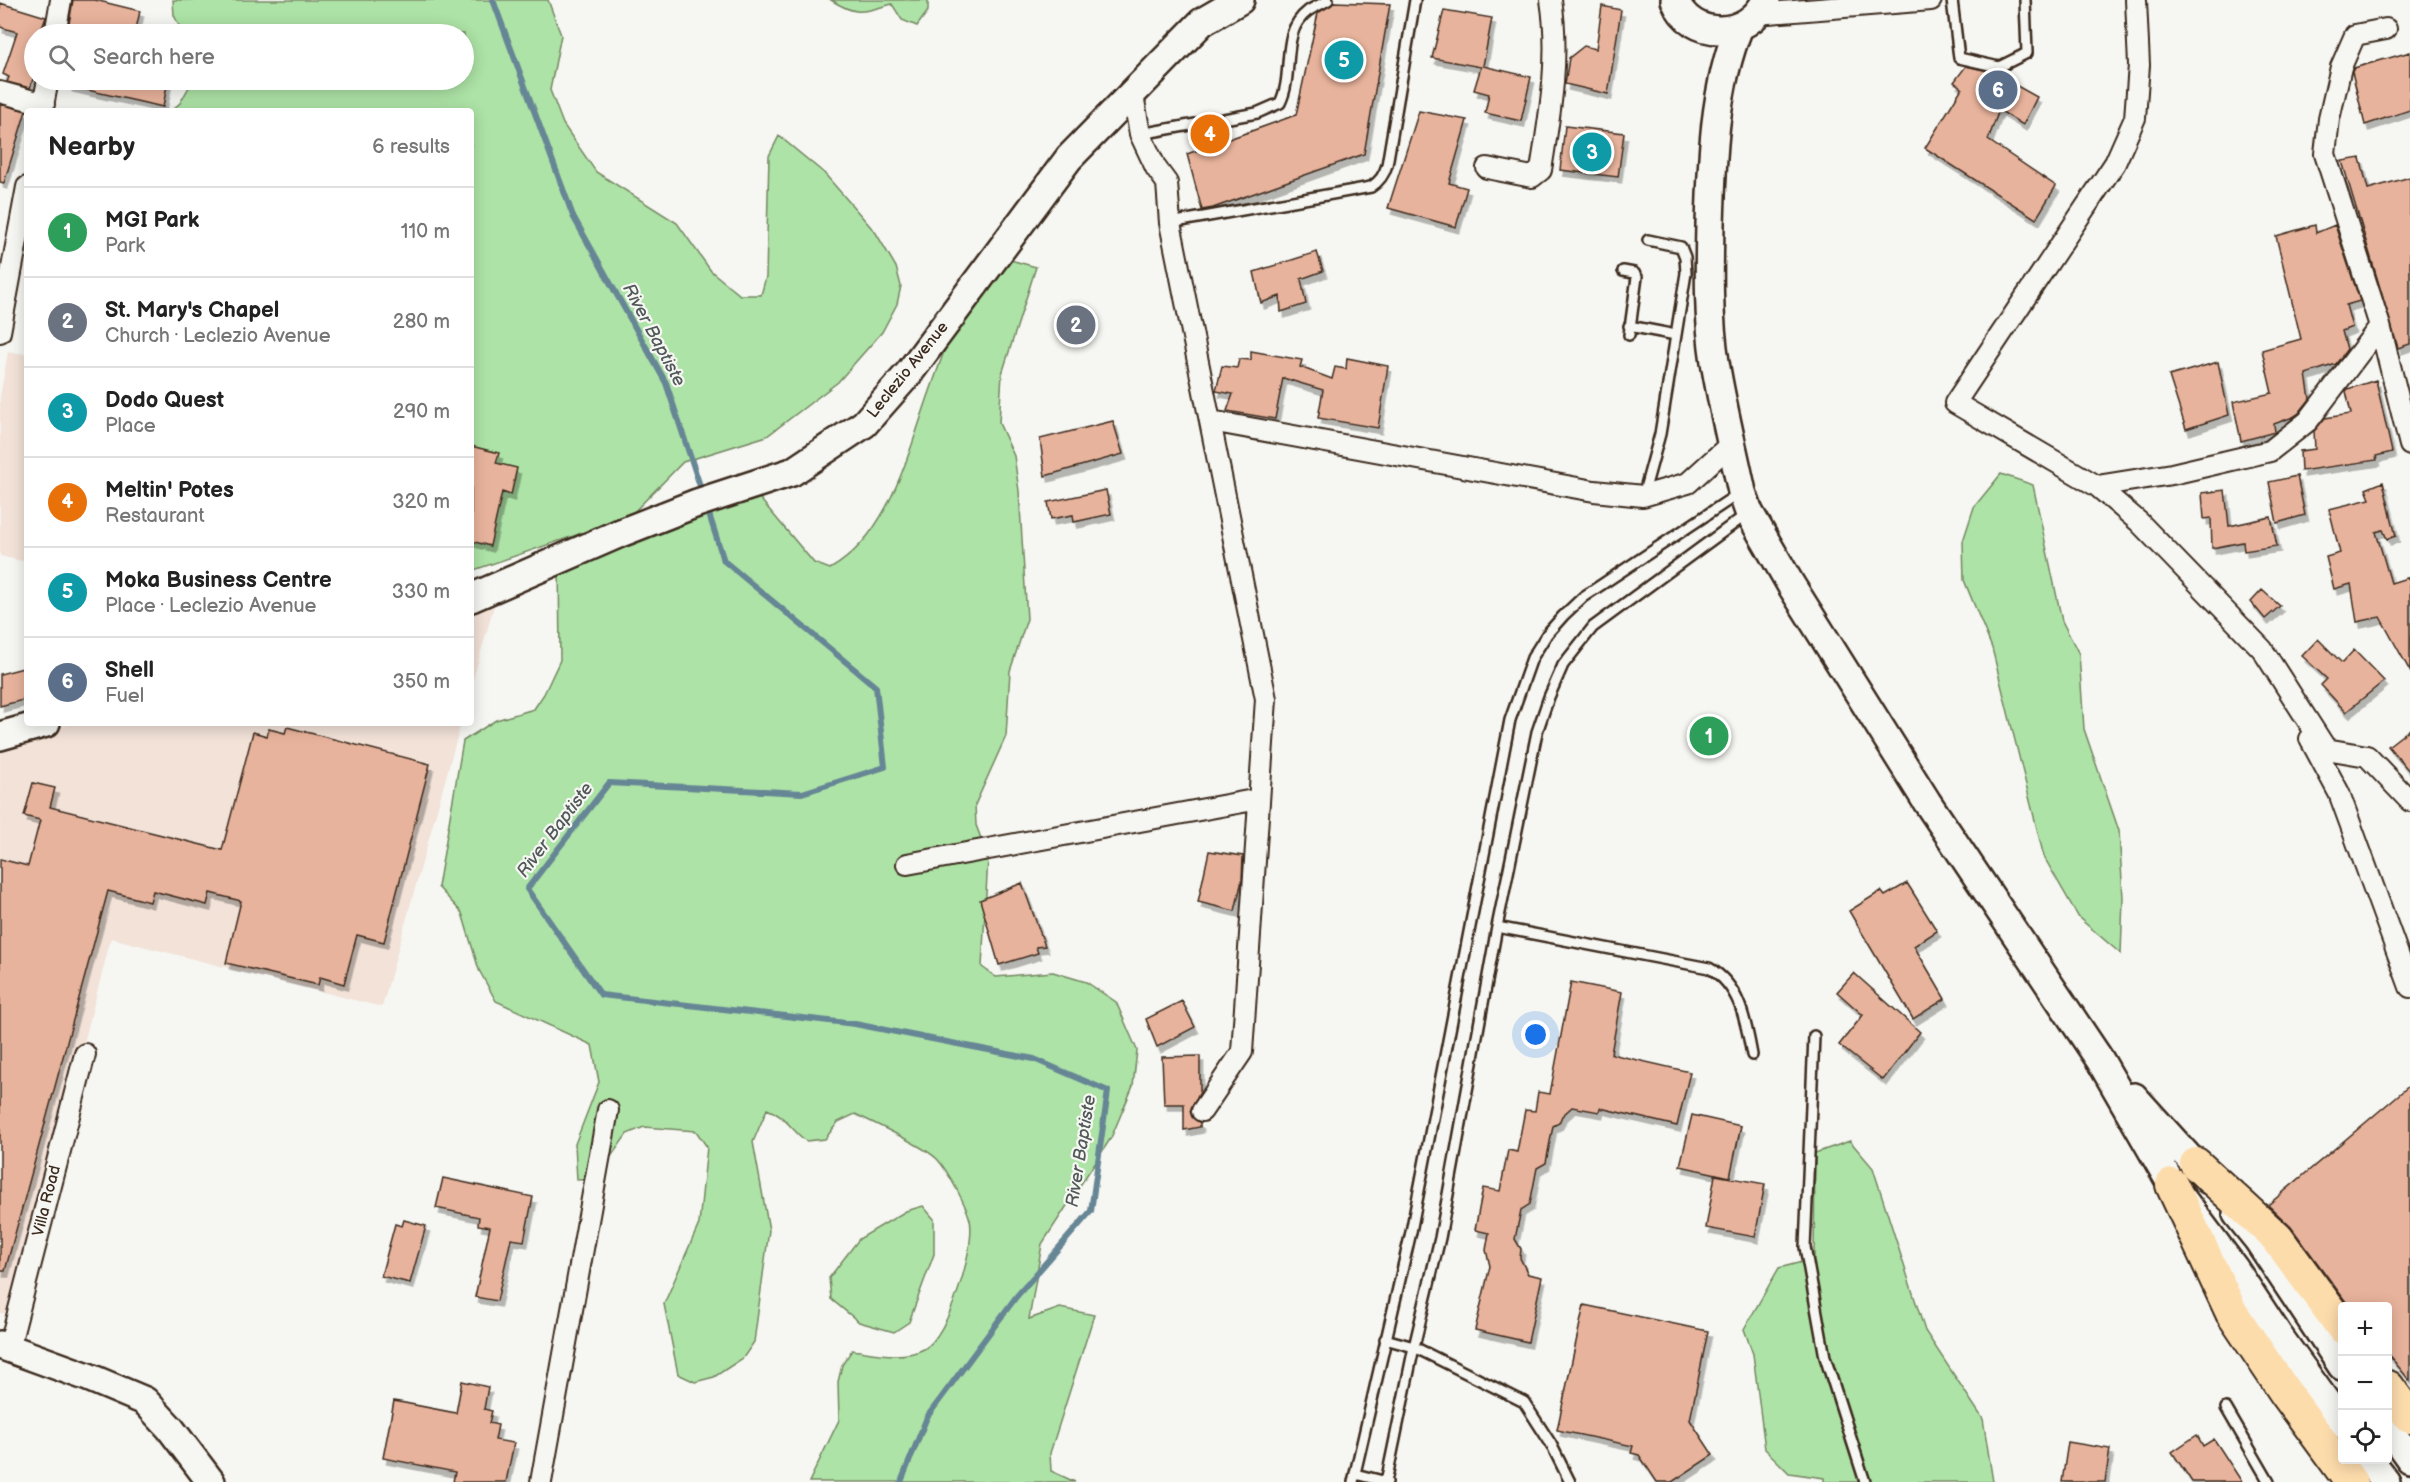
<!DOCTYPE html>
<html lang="en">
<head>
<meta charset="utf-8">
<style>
  :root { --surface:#fff; --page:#f6f6f6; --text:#222; --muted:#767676; --line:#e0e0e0; --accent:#0b8043 }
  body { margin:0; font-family:"Balsamiq Sans",sans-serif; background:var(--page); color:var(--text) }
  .controls { position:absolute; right:18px; bottom:18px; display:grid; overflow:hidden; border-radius:6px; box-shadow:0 3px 15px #0003 }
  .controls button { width:54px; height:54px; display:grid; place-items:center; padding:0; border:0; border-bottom:2px solid var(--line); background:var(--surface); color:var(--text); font:30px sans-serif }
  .you { position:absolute; left:1536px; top:1035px; width:21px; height:21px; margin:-15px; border:4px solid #fff; border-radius:50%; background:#1a73e8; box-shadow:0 0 0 9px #1a73e833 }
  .badge { display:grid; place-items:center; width:39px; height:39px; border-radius:50%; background:var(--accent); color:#fff; font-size:20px; font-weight:700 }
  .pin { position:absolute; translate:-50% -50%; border:3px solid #fff; box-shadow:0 2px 6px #0006 }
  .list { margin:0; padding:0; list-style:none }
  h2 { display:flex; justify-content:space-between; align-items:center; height:78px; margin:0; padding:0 24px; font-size:26px }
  h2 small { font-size:20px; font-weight:400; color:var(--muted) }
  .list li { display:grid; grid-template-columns:39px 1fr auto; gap:18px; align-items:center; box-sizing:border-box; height:90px; padding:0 24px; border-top:2px solid var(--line) }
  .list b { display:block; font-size:22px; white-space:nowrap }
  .list p { margin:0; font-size:20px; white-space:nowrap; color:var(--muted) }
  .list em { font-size:20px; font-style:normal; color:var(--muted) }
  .icon { flex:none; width:33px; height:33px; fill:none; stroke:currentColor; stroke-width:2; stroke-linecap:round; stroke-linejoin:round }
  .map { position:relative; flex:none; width:2410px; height:1482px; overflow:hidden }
  .search { position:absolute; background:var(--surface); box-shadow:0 3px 15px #0003; left:24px; top:24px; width:450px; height:66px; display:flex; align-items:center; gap:15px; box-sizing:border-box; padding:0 21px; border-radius:33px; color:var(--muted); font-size:22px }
  .panel { position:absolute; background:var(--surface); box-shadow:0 3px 15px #0003; left:24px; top:108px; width:450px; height:618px; border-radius:6px }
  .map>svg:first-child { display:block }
</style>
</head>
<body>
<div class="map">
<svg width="2410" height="1482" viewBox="0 0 2410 1482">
  <defs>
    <filter id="shadow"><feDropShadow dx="3.5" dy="6" stdDeviation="0" flood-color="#0004"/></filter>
  </defs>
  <rect width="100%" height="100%" fill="#f6f6f2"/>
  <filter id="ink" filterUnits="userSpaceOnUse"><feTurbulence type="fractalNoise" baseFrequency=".0167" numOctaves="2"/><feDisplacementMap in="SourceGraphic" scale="12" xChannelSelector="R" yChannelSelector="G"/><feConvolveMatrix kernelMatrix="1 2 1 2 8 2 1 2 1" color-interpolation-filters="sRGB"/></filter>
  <g filter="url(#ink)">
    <path fill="#f2e2d8" d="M8 352 27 354V562L0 556V397Z
      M495 602 471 687V609Z
      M73 723H461L382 1007 111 938 26 1267 9 1313H0V744Z"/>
    <path fill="#ade3a6" stroke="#748662" stroke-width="1.5" d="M173 0H548L561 35 550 90 563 124 596 172 677 223 711 271 740 295H761L766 277 769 156 779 136 824 173 876 233 896 267 901 286 897 304 882 332 838 382 767 436 683 462 629 517 471 571V111H171L180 103 193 80H464V34H183L174 15Z
      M831 0H928V11L917 26 902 20 892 4C863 12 858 17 831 0Z
      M1003 258 1036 267 1002 374 999 423 1014 456 1019 491 1027 619 1010 671 1006 736 975 805 976 825 988 857 982 967 996 977 1053 972 1086 982 1116 1002 1137 1050 1133 1086 1111 1138 1042 1244 1029 1319 1060 1308 1094 1315 1050 1453 1051 1471 1075 1482H809L839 1420 838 1382 842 1365 852 1350C875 1353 903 1360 924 1349 948 1337 976 1247 970 1220 967 1207 948 1171 938 1160 929 1149 872 1122 855 1114L838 1122 825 1139 806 1141C790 1129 787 1117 767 1109L753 1142 769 1230 754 1342 743 1358 714 1377 695 1382 678 1374 664 1304 699 1224 707 1147 696 1131 644 1127 627 1134 595 1179 577 1180 575 1144 599 1082 592 1045 496 1001 479 970 462 913 438 887 463 741 496 720 534 709 544 694 560 660 559 559 757 495 814 563 830 569C889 535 907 457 928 397 943 355 957 313 972 271Z
      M2001 474 2033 485 2062 621 2079 654 2084 729 2119 831 2123 898 2121 954 2079 918 2044 857 1992 648 1964 580 1963 541 1974 507Z
      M1850 1141 1873 1168 1925 1331 1983 1419 1993 1482H1824V1478L1789 1473 1765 1449 1753 1354 1744 1329 1779 1268 1814 1259 1815 1153Z
      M923 1206 934 1219V1254L909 1322 894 1332 859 1322 831 1299 829 1278 859 1239 906 1211Z"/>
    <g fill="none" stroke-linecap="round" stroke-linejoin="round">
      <path stroke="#668695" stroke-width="6" d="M493 0 573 216 666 383 703 495
        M707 508 724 561 876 687 885 767 802 793 609 783 527 889 601 995 855 1024 1034 1059 1108 1091 1091 1211 1016 1297 927 1417 901 1482"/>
    </g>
    <path fill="#e8b39c" stroke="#3b2a1e" stroke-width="1.5" filter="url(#shadow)" d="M73 0H95L140 11 135 34H91L68 29Z
      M1334 2 1390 4 1364 154 1213 208 1202 210 1187 154 1296 115 1318 13Z
      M0 3 46 17 40 34H34V76L30 88 7 82 9 77 3 74 17 32 0 27Z
      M1602 6 1621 10 1608 94 1565 84 1569 58 1584 46 1596 49Z
      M1444 10 1492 18 1483 66 1531 77 1521 121 1485 113 1489 94 1474 90 1481 67 1432 58Z
      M2410 52V110L2365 125 2352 72 2354 68Z
      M1966 66 1992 72 2037 97 2023 125 1999 110 1988 140 2056 186 2036 219 1925 148 1962 88 1954 82Z
      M69 80H168L163 107 69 86Z
      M0 104 26 111 4 183 0 182Z
      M1419 111 1467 120 1449 183 1467 188 1456 227 1388 208Z
      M1565 126 1624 133 1618 177 1560 170Z
      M2360 158 2368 189 2410 177V344L2398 348 2342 161Z
      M2315 225 2316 233 2335 225 2360 301 2346 305 2352 327 2342 331 2347 349 2336 364 2306 374 2310 399 2299 413 2293 417 2274 424 2275 432 2241 441 2233 402 2272 393 2262 350 2301 339 2276 236Z
      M1317 252 1323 271 1301 279 1306 304 1281 312 1280 296 1261 303 1254 272Z
      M1251 351 1302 360 1300 367 1332 379 1335 367 1346 369 1347 358 1388 366 1378 428 1318 418 1323 390 1283 378 1275 419 1227 411 1233 394 1216 391 1222 366 1237 368 1239 359 1251 360Z
      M2218 362 2229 415 2186 429 2169 376Z
      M2376 380 2392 452 2376 456 2377 460 2301 471 2300 451 2315 449 2314 431 2325 418 2351 414 2346 391 2348 389Z
      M1113 421 1123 454 1045 476 1040 439Z
      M471 446 499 453 496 463 517 468 511 495 502 492 490 546 471 541Z
      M2297 476 2305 515 2277 523 2269 482Z
      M2383 482 2396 536 2387 539 2383 530 2376 532 2391 583 2410 577V671L2380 617 2357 622 2351 584 2334 589 2326 557 2340 553 2329 509 2370 499 2366 489Z
      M1106 490 1111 514 1074 522 1073 515 1051 519 1048 502Z
      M2225 490 2229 526 2271 517 2277 546 2244 551 2243 542 2212 548 2211 518 2204 519 2202 493Z
      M2262 590 2280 606 2265 619 2251 602Z
      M2318 639 2342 663 2354 650 2384 681 2346 712 2321 685 2327 679 2302 656Z
      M27 667V699L0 706V674Z
      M287 727 430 764 384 942 357 935 344 984 320 977 318 985 226 963 241 901 210 893 207 905 153 891 150 902 108 891 5 1271H0V859L28 866 40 820 24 816 33 783 55 788 50 807 222 850 253 732 267 736 269 729 285 733Z
      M2410 729V772L2388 746Z
      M1209 851 1243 856 1242 880 1235 911 1198 902Z
      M1022 883 1045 946 1036 947 1038 953 999 965 980 900Z
      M1907 883 1937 931 1914 946 1945 999 1913 1019 1849 911 1881 891 1885 896Z
      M1854 973 1920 1032 1883 1080 1839 1045 1863 1015 1837 992Z
      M1571 982 1622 992 1611 1054 1690 1072 1677 1126 1600 1108 1599 1112 1572 1107 1562 1116 1559 1123 1553 1126 1546 1163 1537 1168 1530 1204 1521 1210 1515 1239 1521 1249 1520 1258 1528 1274 1542 1277 1528 1342 1475 1330 1490 1266 1486 1250 1489 1233 1475 1230 1483 1188 1500 1191 1508 1150 1517 1152 1525 1110 1535 1111 1538 1092 1550 1094Z
      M1182 1001 1195 1027 1157 1047 1146 1019Z
      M1200 1056V1092L1190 1111 1192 1117 1200 1123V1127L1184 1130V1104H1164L1162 1057Z
      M2410 1085V1381L2388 1354V1306H2349L2291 1227 2268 1205Z
      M1692 1115 1741 1126 1730 1177 1680 1166Z
      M1715 1175 1765 1184 1755 1237 1706 1228Z
      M443 1178 533 1197 524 1241 511 1239 497 1301 475 1297 490 1227 478 1225 479 1217 436 1208Z
      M404 1220 426 1226 410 1283 381 1276 395 1224 402 1226Z
      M1584 1305 1708 1331 1690 1420 1713 1455 1672 1482H1657L1639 1455 1631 1453 1633 1446 1557 1430Z
      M462 1381 488 1387 484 1409 492 1411 489 1423 498 1425 495 1440 514 1443 506 1482H453L455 1472 383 1458 394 1401 456 1413Z
      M2197 1435 2203 1446 2214 1439 2242 1482H2192L2172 1452Z
      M2068 1442 2110 1449 2105 1482H2062Z"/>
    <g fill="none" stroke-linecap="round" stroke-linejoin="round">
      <defs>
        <path id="service" d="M1952 0 1959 58 1999 67 2027 53 2025 0
          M1140 134 1257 113 1280 103C1295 73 1279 33 1308 11 1314 7 1322 4 1328 0
          M1170 223 1371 187C1380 181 1384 175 1387 165L1415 0
          M1623 271 1634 273 1637 277 1629 335
          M1629 326 1676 335
          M1643 496 1660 434 1686 273 1685 257 1681 247 1648 240
          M1497 927 1709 968C1740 985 1746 1022 1752 1055
          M1814 1036 1805 1247 1825 1357 1865 1482
          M1385 1339 1414 1347 1524 1402 1551 1444 1570 1482
          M2226 1408 2269 1482
          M1355 1474 1387 1482
          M1353 1482 1411 1232 1510 720 1532 658 1547 634 1563 616 1583 597 1738 494
          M1386 1482 1414 1347 1440 1238 1497 927 1537 732 1549 697 1563 665 1593 627 1747 514"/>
        <path id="minor" d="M2136 0 2139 65 2135 118 2115 163 1955 403 2097 486 2172 474 2270 451 2308 421 2380 326
          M1757 14 1931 0
          M2386 29 2355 35 2341 67 2329 119 2325 154 2380 326 2410 445
          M55 34 61 0
          M0 92 44 104
          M1133 95 1140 134 1156 168 1167 183 1170 223 1266 699 1242 1052 1202 1111
          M42 111 48 80
          M1487 168 1532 177 1541 170C1550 114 1560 57 1551 0
          M0 332 27 187
          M1211 421 1594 491 1643 496 1688 483 1732 443
          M2097 486 2139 522 2262 649 2326 749 2367 756 2410 801
          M2310 739 2339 793 2410 987
          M907 864 1259 799
          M9 1348 85 1054
          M541 1482 608 1110"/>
        <path id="secondary" d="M1675 0C1691 41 1749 39 1766 0
          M1739 27C1714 89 1712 158 1710 225 1709 270 1708 317 1715 362 1722 405 1733 449 1742 492L1749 512 1791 585 1927 802 2100 1060 2172 1185 2234 1268 2278 1335 2342 1424
          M471 598 618 534 697 503 792 472 864 424 909 373 1069 158 1202 22 1240 0
          M0 736 46 723
          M2134 1097 2209 1180
          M2237 1214 2258 1240 2342 1366
          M0 1345 88 1377 145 1401 170 1428 211 1482
          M2388 1428 2410 1459
          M2369 1460 2386 1482"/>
        <path id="primary" d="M2196 1164 2277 1238 2342 1327
          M2172 1185 2232 1313 2285 1392 2351 1482
          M2388 1387 2410 1417"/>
      </defs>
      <use href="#service" stroke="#3b2a1e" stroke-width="14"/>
      <use href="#minor" stroke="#3b2a1e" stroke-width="24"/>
      <use href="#secondary" stroke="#3b2a1e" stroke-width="32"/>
      <use href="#primary" stroke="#3b2a1e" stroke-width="36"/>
      <use href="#service" stroke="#f6f6f2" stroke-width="9"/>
      <use href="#minor" stroke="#f6f6f2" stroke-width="20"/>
      <use href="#secondary" stroke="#f6f6f2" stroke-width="27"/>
      <use href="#primary" stroke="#fddcac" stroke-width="32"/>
    </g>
  </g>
  <g text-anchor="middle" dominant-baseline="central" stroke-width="4.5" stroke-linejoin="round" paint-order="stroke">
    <g font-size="16" fill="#3b2a1e" stroke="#f6f6f2">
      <text transform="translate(908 370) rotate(-51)">Leclezio Avenue</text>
      <text transform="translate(47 1201) rotate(-76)">Villa Road</text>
    </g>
    <g font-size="18" font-style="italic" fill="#515859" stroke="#f6f6f2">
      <text transform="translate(654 335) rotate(62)">River Baptiste</text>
      <text transform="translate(555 830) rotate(-53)">River Baptiste</text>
      <text transform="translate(1081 1151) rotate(-81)">River Baptiste</text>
    </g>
  </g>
</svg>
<div class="controls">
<button>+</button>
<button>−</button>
<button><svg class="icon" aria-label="locate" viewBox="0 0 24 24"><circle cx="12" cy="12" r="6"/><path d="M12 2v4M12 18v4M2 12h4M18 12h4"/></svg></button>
</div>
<div class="you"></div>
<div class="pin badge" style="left:1709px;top:736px;background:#2e9e5b">1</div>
<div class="pin badge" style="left:1076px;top:325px;background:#6b7280">2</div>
<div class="pin badge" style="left:1592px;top:152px;background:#0f9aa8">3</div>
<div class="pin badge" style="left:1210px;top:134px;background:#e8710a">4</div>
<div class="pin badge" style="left:1344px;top:60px;background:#0f9aa8">5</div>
<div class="pin badge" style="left:1998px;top:90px;background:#5c6f8a">6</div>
<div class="search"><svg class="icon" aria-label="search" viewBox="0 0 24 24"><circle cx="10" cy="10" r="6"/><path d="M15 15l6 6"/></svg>Search here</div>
<section class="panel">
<h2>Nearby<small>6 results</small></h2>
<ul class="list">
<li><span class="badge" style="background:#2e9e5b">1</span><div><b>MGI Park</b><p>Park</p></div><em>110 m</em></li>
<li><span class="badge" style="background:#6b7280">2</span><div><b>St. Mary's Chapel</b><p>Church · Leclezio Avenue</p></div><em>280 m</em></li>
<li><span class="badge" style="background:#0f9aa8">3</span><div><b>Dodo Quest</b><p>Place</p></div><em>290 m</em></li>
<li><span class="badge" style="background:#e8710a">4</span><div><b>Meltin' Potes</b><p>Restaurant</p></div><em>320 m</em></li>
<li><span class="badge" style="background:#0f9aa8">5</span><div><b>Moka Business Centre</b><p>Place · Leclezio Avenue</p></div><em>330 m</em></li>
<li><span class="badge" style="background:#5c6f8a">6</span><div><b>Shell</b><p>Fuel</p></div><em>350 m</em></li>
</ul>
</section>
</div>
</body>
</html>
